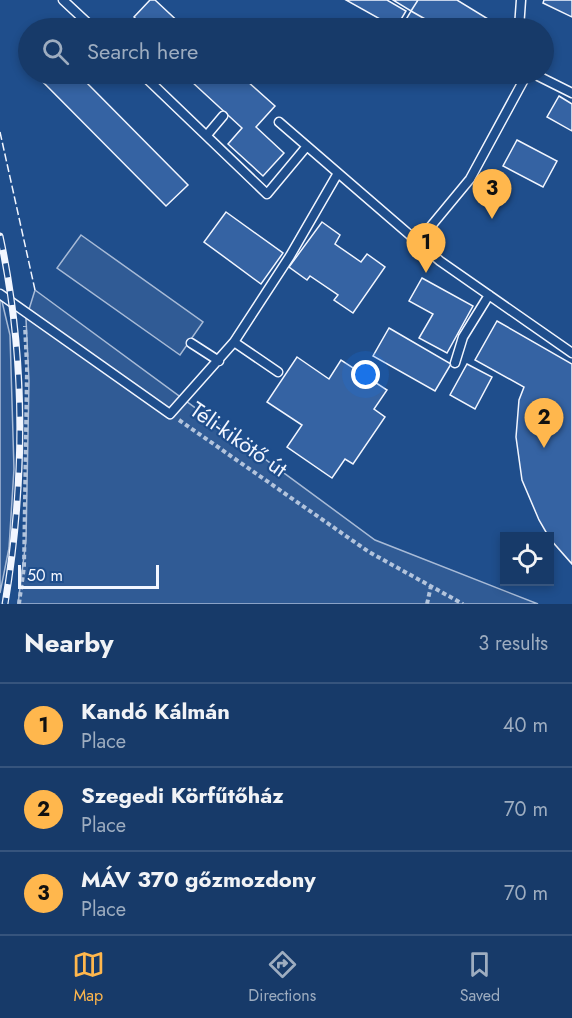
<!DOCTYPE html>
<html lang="en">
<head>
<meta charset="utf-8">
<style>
  :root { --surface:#173a69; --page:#20416f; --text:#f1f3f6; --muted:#9eadc0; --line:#36547d; --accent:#ffb74d }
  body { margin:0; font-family:Jost,sans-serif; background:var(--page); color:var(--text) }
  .controls { position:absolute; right:18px; bottom:18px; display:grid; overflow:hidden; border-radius:0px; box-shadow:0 3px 9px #0003 }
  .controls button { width:54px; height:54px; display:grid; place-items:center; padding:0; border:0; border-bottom:2px solid var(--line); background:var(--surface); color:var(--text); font:30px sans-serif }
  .scale { position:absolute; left:18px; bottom:15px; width:141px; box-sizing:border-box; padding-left:6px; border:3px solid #f2f6ff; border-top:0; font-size:16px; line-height:21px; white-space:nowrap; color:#f2f6ff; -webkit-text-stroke:4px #1f4e8c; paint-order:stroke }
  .you { position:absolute; left:366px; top:375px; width:21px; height:21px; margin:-15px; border:4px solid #fff; border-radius:50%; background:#1a73e8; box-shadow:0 0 0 9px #1a73e833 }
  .badge { display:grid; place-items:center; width:39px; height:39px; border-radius:50%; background:var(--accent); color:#111; font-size:20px; font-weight:700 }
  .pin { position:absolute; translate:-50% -50px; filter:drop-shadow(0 2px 3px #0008) }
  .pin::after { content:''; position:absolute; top:32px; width:21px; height:18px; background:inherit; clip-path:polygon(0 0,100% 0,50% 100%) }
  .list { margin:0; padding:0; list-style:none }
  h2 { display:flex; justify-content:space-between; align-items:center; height:78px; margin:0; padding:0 24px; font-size:26px }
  h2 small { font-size:20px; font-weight:400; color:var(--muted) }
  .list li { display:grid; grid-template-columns:39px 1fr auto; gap:18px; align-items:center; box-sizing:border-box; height:84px; padding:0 24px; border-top:2px solid var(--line) }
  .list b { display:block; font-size:22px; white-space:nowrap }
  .list p { margin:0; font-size:20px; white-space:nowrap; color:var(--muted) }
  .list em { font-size:20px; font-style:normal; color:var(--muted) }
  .icon { flex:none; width:33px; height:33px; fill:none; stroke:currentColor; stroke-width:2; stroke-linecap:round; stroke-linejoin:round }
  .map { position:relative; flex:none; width:572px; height:604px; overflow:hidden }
  .search { position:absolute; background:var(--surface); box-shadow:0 3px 9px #0003; left:18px; right:18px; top:18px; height:66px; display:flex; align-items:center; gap:15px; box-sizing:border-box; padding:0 21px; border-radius:33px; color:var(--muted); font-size:22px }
  .sheet { height:330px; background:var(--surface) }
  nav { display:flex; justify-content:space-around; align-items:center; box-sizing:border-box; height:84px; border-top:2px solid var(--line); background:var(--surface); font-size:16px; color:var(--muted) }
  nav a { display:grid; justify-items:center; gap:3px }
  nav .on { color:var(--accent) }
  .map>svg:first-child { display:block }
</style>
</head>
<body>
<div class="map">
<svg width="572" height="604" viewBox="0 0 572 604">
  <rect width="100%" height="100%" fill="#1f4e8c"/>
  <path fill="#305b95" stroke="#a8bbd7" stroke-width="1.5" d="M81 235 203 322 180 355 57 268Z
    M35 290 375 540 538 604H18L26 540 29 381 26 319Z
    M0 293 10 335 14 469 9 548 0 593Z"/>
  <path fill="#3563a3" stroke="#f2f6ff" stroke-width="1.5" d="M150 0H155L184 27 146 28 134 17Z
    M346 0H387L406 11 396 28Z
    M393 0H418L411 11Z
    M418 0H457L493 22 489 28H441L411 11Z
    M544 0H572V17L543 3Z
    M411 11 439 27 438 28H401Z
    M35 74H78L188 185 166 206Z
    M199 74H239L275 106 256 127 284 153 263 176 228 144 242 128 192 82Z
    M559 96 572 104V131L547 117Z
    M517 140 557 161 543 187 503 166Z
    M226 212 283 253 261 284 204 242Z
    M322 222 340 235 335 244 361 262 367 254 385 267 353 313 334 300 338 295 310 276 307 280 289 267Z
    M422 278 473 306 447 353 419 338 433 314 409 301Z
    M497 321 572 364V564L550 539 539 520 522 480 516 437 519 400 524 387 475 360Z
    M389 328 451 364 435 391 373 356Z
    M297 357 329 379 341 360 387 390 374 409 385 417 353 464 345 459 332 478 287 447 302 425 267 402Z
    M467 364 492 377 475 409 450 395Z"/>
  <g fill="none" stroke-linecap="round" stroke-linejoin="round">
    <defs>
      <path id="service" d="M63 0 93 28
        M519 28 521 0
        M142 74 267 194 307 146
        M534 74 572 93
        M279 122 440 261 572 353
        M207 135 223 116
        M417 243 470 179 527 74
        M0 294 170 414 234 342 290 256 338 173
        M234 342 278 372
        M191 343 219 361
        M455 363 463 337 489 295"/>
    </defs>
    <use href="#service" stroke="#f2f6ff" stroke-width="11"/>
    <path stroke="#b3c4dc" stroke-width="4" stroke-dasharray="4.5 3" stroke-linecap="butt" d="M179 420 369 552 463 604
      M19 604 24 567 27 368 25 326
      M427 604 431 586"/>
    <use href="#service" stroke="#1f4e8c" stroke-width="8"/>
    <defs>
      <path id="rail" d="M0 236C26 357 25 482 5 604"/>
    </defs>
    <use href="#rail" stroke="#f2f6ff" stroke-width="7"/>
    <use href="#rail" stroke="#1f4e8c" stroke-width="4.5" stroke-dasharray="14" stroke-linecap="butt"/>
    <path stroke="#f2f6ff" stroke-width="1.5" stroke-dasharray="8 3" stroke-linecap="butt" d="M0 132 35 290"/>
  </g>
  <g text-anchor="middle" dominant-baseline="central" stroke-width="4.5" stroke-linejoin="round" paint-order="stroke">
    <g font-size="22" fill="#f2f6ff" stroke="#1f4e8c">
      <text transform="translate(239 439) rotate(35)">Téli-kikötő út</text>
    </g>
  </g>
</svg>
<div class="controls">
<button><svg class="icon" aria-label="locate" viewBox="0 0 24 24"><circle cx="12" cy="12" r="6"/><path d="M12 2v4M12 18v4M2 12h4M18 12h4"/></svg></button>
</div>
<div class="scale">50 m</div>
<div class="you"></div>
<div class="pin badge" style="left:426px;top:273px">1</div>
<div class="pin badge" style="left:544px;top:448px">2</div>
<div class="pin badge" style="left:492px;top:219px">3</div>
<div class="search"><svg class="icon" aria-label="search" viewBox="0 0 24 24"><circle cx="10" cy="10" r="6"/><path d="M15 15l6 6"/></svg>Search here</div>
</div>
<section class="sheet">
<h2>Nearby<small>3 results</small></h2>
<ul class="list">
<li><span class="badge">1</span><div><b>Kandó Kálmán</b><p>Place</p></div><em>40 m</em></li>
<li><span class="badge">2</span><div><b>Szegedi Körfűtőház</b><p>Place</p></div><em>70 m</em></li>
<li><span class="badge">3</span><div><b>MÁV 370 gőzmozdony</b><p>Place</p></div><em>70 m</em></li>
</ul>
</section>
<nav>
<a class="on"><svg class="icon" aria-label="map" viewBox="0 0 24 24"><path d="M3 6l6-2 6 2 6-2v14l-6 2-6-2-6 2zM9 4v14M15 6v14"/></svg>Map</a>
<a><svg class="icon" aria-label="directions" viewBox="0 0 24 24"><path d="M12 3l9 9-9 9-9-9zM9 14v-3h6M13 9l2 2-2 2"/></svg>Directions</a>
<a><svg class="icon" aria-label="saved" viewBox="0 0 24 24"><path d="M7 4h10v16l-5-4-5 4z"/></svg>Saved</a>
</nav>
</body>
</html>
